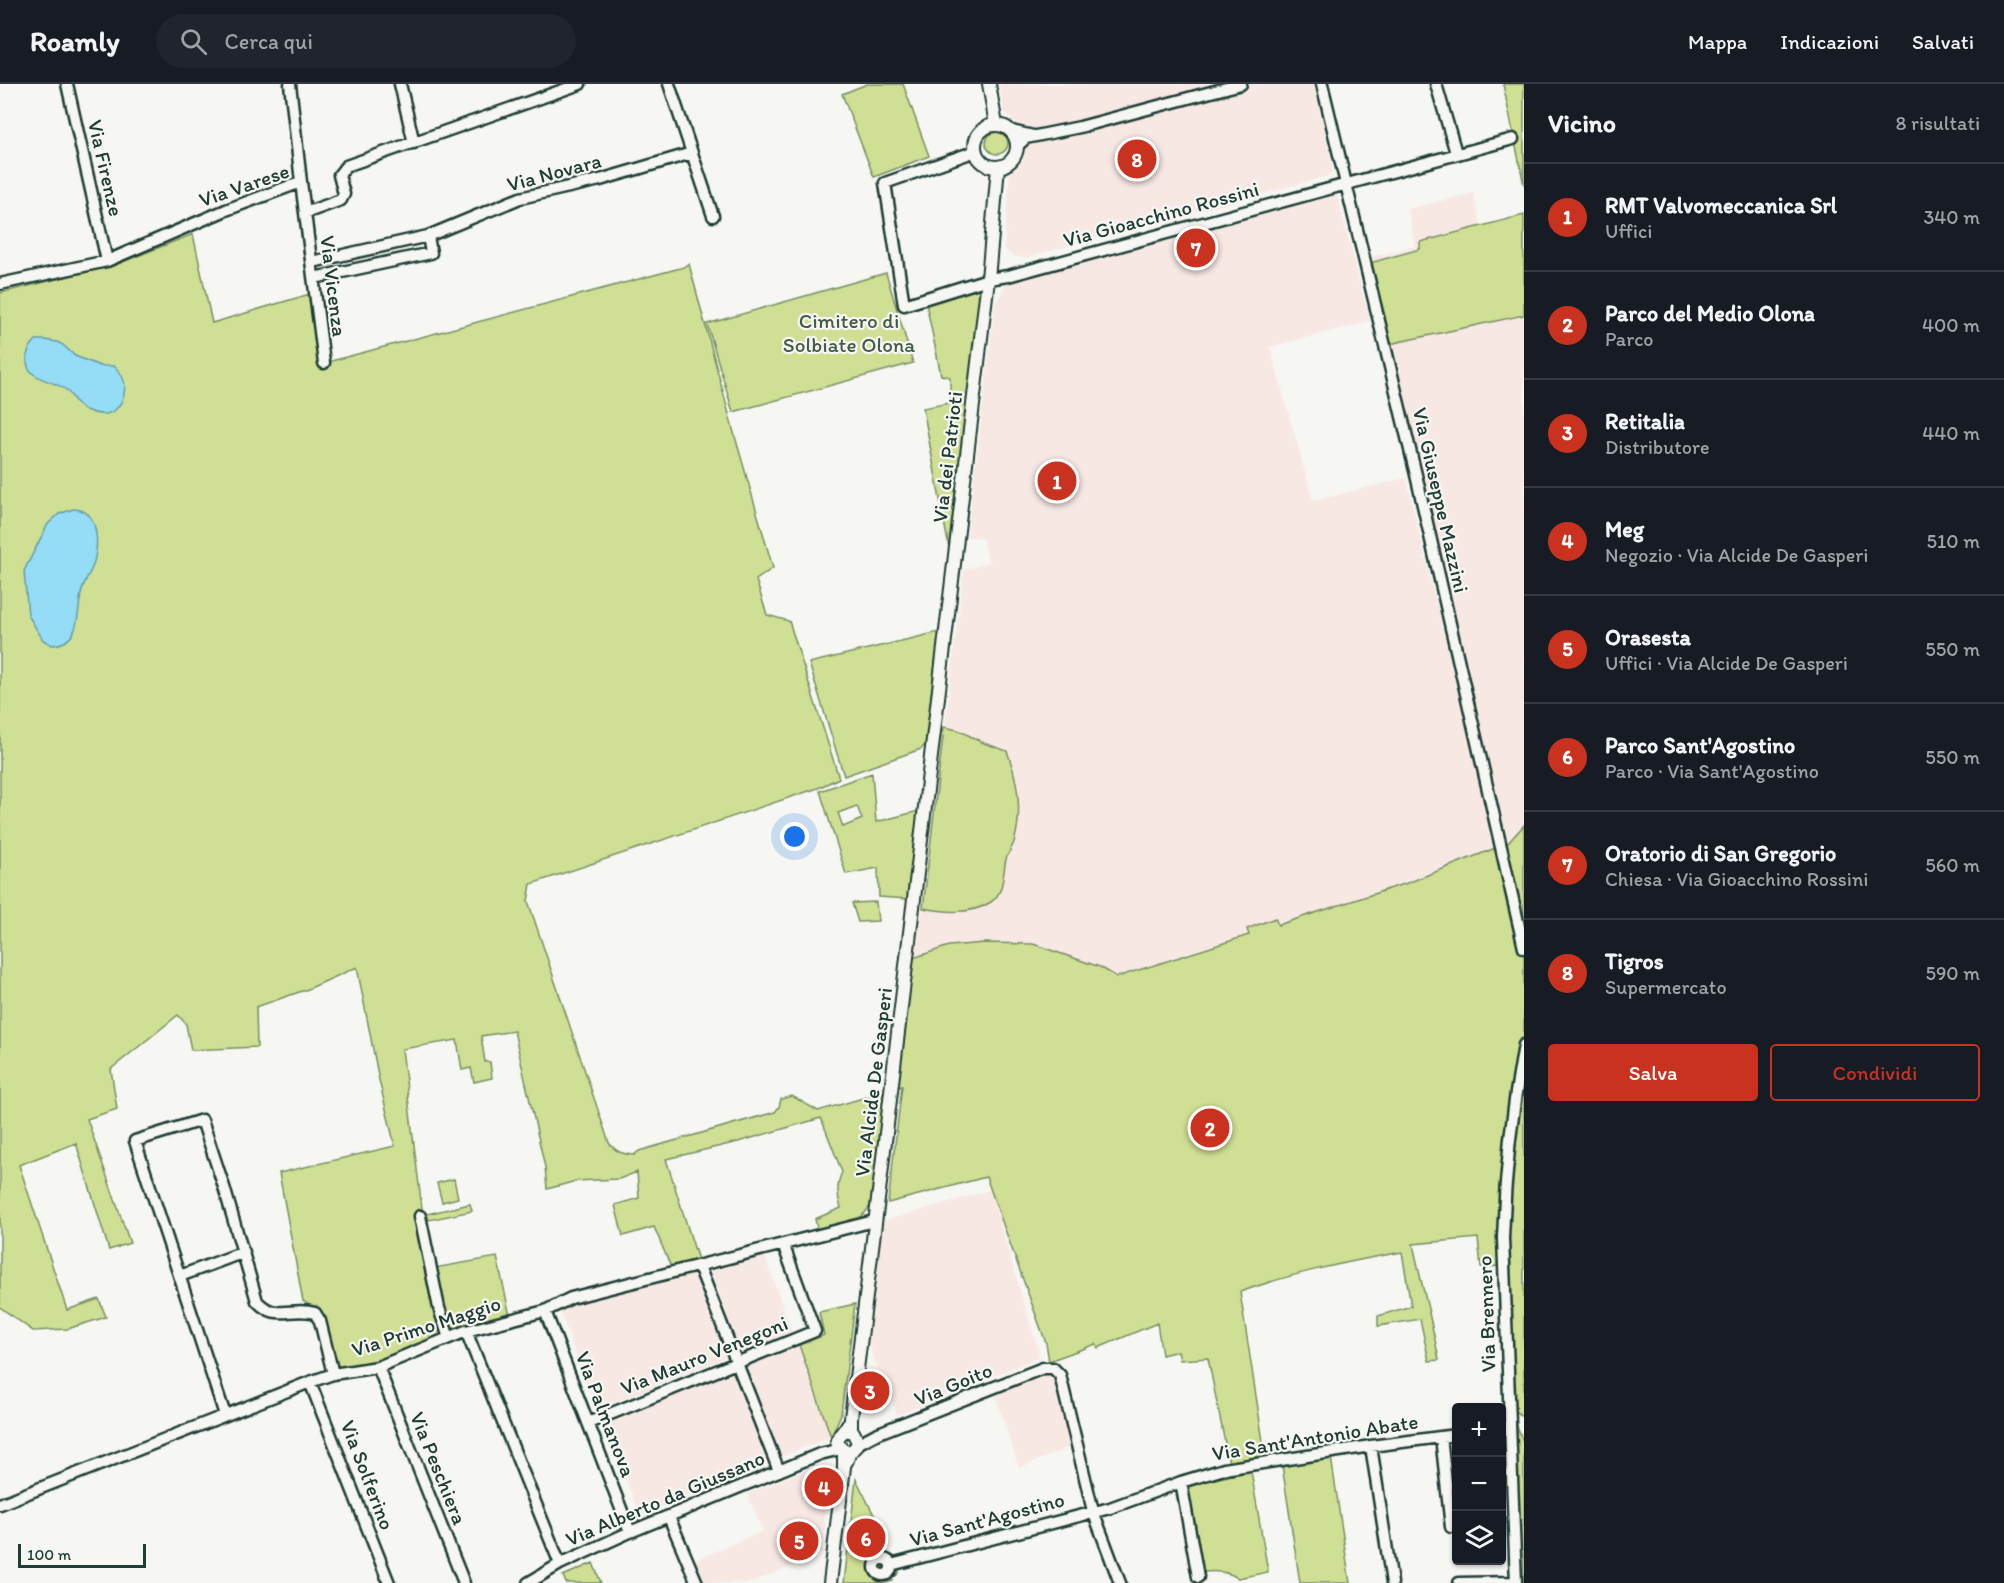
<!DOCTYPE html>
<html lang="it">
<head>
<meta charset="utf-8">
<style>
  :root { --surface:#171b24; --page:#20242c; --text:#f1f3f6; --muted:#9ea1a6; --line:#363941; --accent:#c8321e }
  body { margin:0; font-family:Itim,sans-serif; background:var(--page); color:var(--text) }
  .controls { position:absolute; right:18px; bottom:18px; display:grid; overflow:hidden; border-radius:6px; box-shadow:0 2px 4px #0004 }
  .controls button { width:54px; height:54px; display:grid; place-items:center; padding:0; border:0; border-bottom:2px solid var(--line); background:var(--surface); color:var(--text); font:30px sans-serif }
  .scale { position:absolute; left:18px; bottom:15px; width:128px; box-sizing:border-box; padding-left:6px; border:3px solid #1f3d34; border-top:0; font-size:16px; line-height:21px; white-space:nowrap; color:#1f3d34; -webkit-text-stroke:4px #f6f6f2; paint-order:stroke }
  .you { position:absolute; left:795px; top:753px; width:21px; height:21px; margin:-15px; border:4px solid #fff; border-radius:50%; background:#1a73e8; box-shadow:0 0 0 9px #1a73e833 }
  .badge { display:grid; place-items:center; width:39px; height:39px; border-radius:50%; background:var(--accent); color:#fff; font-size:20px; font-weight:700 }
  .pin { position:absolute; translate:-50% -50%; border:3px solid #fff; box-shadow:0 2px 6px #0006 }
  .list { margin:0; padding:0; list-style:none }
  h2 { display:flex; justify-content:space-between; align-items:center; height:78px; margin:0; padding:0 24px; font-size:26px }
  h2 small { font-size:20px; font-weight:400; color:var(--muted) }
  .list li { display:grid; grid-template-columns:39px 1fr auto; gap:18px; align-items:center; box-sizing:border-box; height:108px; padding:0 24px; border-top:2px solid var(--line) }
  .list b { display:block; font-size:22px; white-space:nowrap }
  .list p { margin:0; font-size:20px; white-space:nowrap; color:var(--muted) }
  .list em { font-size:20px; font-style:normal; color:var(--muted) }
  .actions { display:flex; gap:12px; padding:18px 24px }
  .actions a { flex:1; padding:14px 0; border:2px solid var(--accent); border-radius:6px; text-align:center; font-size:21px; color:var(--accent) }
  .actions .main { background:var(--accent); color:#fff }
  .icon { flex:none; width:33px; height:33px; fill:none; stroke:currentColor; stroke-width:2; stroke-linecap:round; stroke-linejoin:round }
  .map { position:relative; flex:none; width:1524px; height:1499px; overflow:hidden }
  header { display:flex; align-items:center; gap:36px; box-sizing:border-box; height:84px; padding:0 30px; background:var(--surface); border-bottom:2px solid var(--line) }
  header strong { font-size:28px }
  nav { display:flex; gap:33px; margin-inline-start:auto; font-size:21px }
  .search { width:420px; height:54px; background:var(--page); display:flex; align-items:center; gap:15px; box-sizing:border-box; padding:0 21px; border-radius:33px; color:var(--muted); font-size:22px }
  main { display:flex }
  aside { flex:1; background:var(--surface) }
  .map>svg:first-child { display:block }
</style>
</head>
<body>
<header>
<strong>Roamly</strong>
<div class="search"><svg class="icon" aria-label="search" viewBox="0 0 24 24"><circle cx="10" cy="10" r="6"/><path d="M15 15l6 6"/></svg>Cerca qui</div>
<nav><a>Mappa</a><a>Indicazioni</a><a>Salvati</a></nav>
</header>
<main>
<div class="map">
<svg width="1524" height="1499" viewBox="0 0 1524 1499">
  <rect width="100%" height="100%" fill="#f6f6f2"/>
  <filter id="ink" filterUnits="userSpaceOnUse"><feTurbulence type="fractalNoise" baseFrequency=".0167" numOctaves="2"/><feDisplacementMap in="SourceGraphic" scale="12" xChannelSelector="R" yChannelSelector="G"/><feConvolveMatrix kernelMatrix="1 2 1 2 8 2 1 2 1" color-interpolation-filters="sRGB"/></filter>
  <g filter="url(#ink)">
    <path fill="#f7e8e4" d="M999 0H1178L1179 2 1186 0H1314L1333 87 1328 92 1024 174 1011 171 1004 164 1010 88 1025 74V57L1016 40 1004 27Z
      M1336 107 1370 237 1270 263 1313 417 1406 394 1515 844 1176 902 913 874 923 824 964 485 989 479 982 454 967 453 995 220 1007 198Z
      M1473 109 1497 210 1524 203V825L1368 174 1415 162 1408 125Z
      M990 1106 1040 1273 897 1331 868 1259 884 1137Z
      M764 1171 792 1248 741 1268 710 1184Z
      M694 1188 726 1273 596 1326 560 1227 571 1220Z
      M799 1261 831 1353 780 1373 747 1283 748 1279Z
      M732 1287 768 1380 640 1431 603 1338Z
      M1045 1290H1049L1057 1294 1073 1362 1019 1384 995 1310Z
      M823 1379 830 1382 822 1469 750 1499H705L695 1476 763 1447 747 1410Z"/>
    <path fill="#cfdf93" stroke="#778e64" stroke-width="1.5" fill-rule="evenodd" d="M867 0H903L929 72 874 93 842 10Z
      M1503 0H1524V101Z
      M986 59a11 11 0 1 1 22 0a11 11 0 1 1-22 0Z
      M1524 131V231L1389 260 1370 179 1420 165V158Z
      M193 150 212 239 310 210 320 280 684 183 689 180 734 349 773 484 756 496 767 531 789 537 839 694 818 704 531 800 528 817 609 1059C616 1068 622 1070 634 1071L639 1067 775 1028 779 1023 781 1015 792 1012 818 1027 884 1008 872 1117C863 1141 840 1141 818 1148L815 1135 841 1124C837 1112 836 1101 842 1088L821 1034 738 1058 666 1075 698 1176 671 1183 654 1143 623 1152 615 1121 639 1114 637 1088 619 1095 576 1097 547 1105 545 1083 514 947 481 952 485 978H490L492 994 474 998 471 984 462 986 457 956 402 965 426 1157 444 1250C421 1260 354 1296 333 1279L319 1227 303 1217 279 1089 395 1062 379 996 357 883 308 905 256 923 257 963 191 966 186 940 178 931 111 985 117 1025 87 1035 130 1159 109 1166 76 1059 19 1081 67 1226 99 1215 106 1233 67 1245 33 1247 0 1223V209L115 181Z
      M886 189 913 279 733 328 707 240Z
      M976 203 981 208 949 464 923 324 950 319V293L941 291 926 219Z
      M939 548 925 661 921 665 844 692 809 579Z
      M944 643 958 646 984 659 1007 667C1018 696 1023 727 1014 758 1012 764 1008 769 1006 775 1003 789 1004 810 991 818 971 831 944 828 923 824Z
      M872 689 876 738 919 727 908 815 879 813 878 784 846 790 820 707ZM857 722 862 735 843 743 838 729Z
      M1524 741V1334L1516 1327V1318L1509 1311 1503 1182 1481 1183 1478 1154 1413 1160C1421 1199 1432 1237 1439 1276L1429 1277 1420 1235 1378 1242V1232L1411 1222 1402 1168C1346 1178 1293 1189 1240 1208L1266 1377 1229 1379 1208 1274 1180 1276 1178 1267 1162 1271 1157 1239 1098 1264 1096 1260 1049 1277 1046 1259 986 1093 888 1119 902 1002 894 1004 913 874 949 862 984 859 1033 860 1100 883 1117 893 1249 851 1247 845 1275 834 1278 841 1410 798 1508 759Z
      M876 818 878 837 858 838 852 819Z
      M454 1095 458 1114 442 1118 437 1099Z
      M470 1120 472 1127 429 1136 427 1130Z
      M497 1173 510 1232 449 1248 434 1184Z
      M855 1220 841 1330 831 1353 799 1261 824 1251 819 1228Z
      M1509 1321 1524 1360V1499H1516Z
      M1331 1373 1350 1499H1300L1282 1381Z
      M1251 1387 1268 1488 1238 1494C1226 1487 1217 1487 1203 1488L1187 1401Z
      M856 1395 879 1441 886 1469 894 1472 899 1487 897 1491 892 1494 893 1497 886 1499H844Z
      M593 1479 601 1499H566L563 1492Z"/>
    <path fill="#95dcf7" stroke="#669ca9" stroke-width="1.5" d="M36 256H45L57 258 63 261 75 272 100 282H114C118 286 122 292 124 297 127 310 120 328 106 330 99 331 90 328 83 325 74 320 73 311 65 305 51 295 24 296 27 272 28 265 31 261 36 256Z
      M73 425C100 425 99 461 93 481 90 490 84 497 82 506 76 526 83 560 52 561L43 556 28 531 24 487 48 440 59 430Z"/>
    <g fill="none" stroke-linecap="round" stroke-linejoin="round">
      <defs>
        <path id="minor" d="M67 0 107 177
          M290 0 301 98
          M400 0 414 59
          M669 0 713 132
          M1322 0 1417 395 1524 864
          M1436 0 1456 69
          M1011 47 1033 52
          M1017 62 1026 54 1080 43 1241 0
          M976 67 885 99 904 221 988 195 1008 192 1513 55
          M305 129 324 279
          M312 178 428 152 520 114 600 96 692 69
          M314 194 431 169 428 152
          M0 200 107 177 226 126 301 98 305 129 341 116 344 110 339 91 346 82 580 0
          M420 1132 439 1224 449 1254
          M699 1182 779 1387
          M180 1192 244 1168
          M545 1227 630 1448
          M466 1247 560 1480
          M378 1283 464 1499
          M310 1298 389 1499
          M225 1331 135 1057 202 1036 224 1103 257 1217C276 1238 291 1222 315 1229L320 1237 333 1290
          M588 1339 815 1247 783 1160
          M1441 1353 1451 1443H1456
          M857 1360 876 1350 1043 1284H1053L1060 1291 1093 1427 1120 1499
          M1371 1362 1392 1499
          M1181 1398 1198 1493
          M0 1420 310 1298 333 1290 378 1283 466 1247 545 1227 571 1214 874 1137
          M669 1433 697 1499
          M875 1483a8 8 0 1 1 16 0a8 8 0 1 1-16 0Z
          M891 1481 1110 1424 1181 1398 1224 1385 1371 1362 1456 1351
          M528 1499 560 1480 630 1448 820 1370 841 1365
          M1459 1499 1516 1498
          M1516 1499 1503 1154C1505 1089 1512 1025 1524 961"/>
        <path id="tertiary" d="M989 0 996 41
          M975 62a21 21 0 1 1 42 0a21 21 0 1 1-42 0Z
          M848 1340C845 1347 839 1350 837 1358L842 1366 850 1368
          M845 1346 853 1348 858 1358 856 1363 850 1368 846 1378
          M851 1347V1334L881 1091 988 195 998 83
          M830 1499 844 1383V1367"/>
      </defs>
      <use href="#minor" stroke="#1f3d34" stroke-width="15"/>
      <use href="#tertiary" stroke="#1f3d34" stroke-width="16"/>
      <use href="#minor" stroke="#f6f6f2" stroke-width="10"/>
      <use href="#tertiary" stroke="#f6f6f2" stroke-width="12"/>
    </g>
  </g>
  <g text-anchor="middle" dominant-baseline="central" stroke-width="4.5" stroke-linejoin="round" paint-order="stroke">
    <g font-size="21" fill="#1f3d34" stroke="#f6f6f2">
      <text transform="translate(106 84) rotate(77)">Via Firenze</text>
      <text transform="translate(554 88) rotate(-15)">Via Novara</text>
      <text transform="translate(244 101) rotate(-19)">Via Varese</text>
      <text transform="translate(1161 130) rotate(-15)">Via Gioacchino Rossini</text>
      <text transform="translate(334 202) rotate(83)">Via Vicenza</text>
      <text transform="translate(947 373) rotate(-83)">Via dei Patrioti</text>
      <text transform="translate(1441 416) rotate(77)">Via Giuseppe Mazzini</text>
      <text transform="translate(873 998) rotate(-83)">Via Alcide De Gasperi</text>
      <text transform="translate(1486 1230) rotate(-92)">Via Brennero</text>
      <text transform="translate(426 1242) rotate(-18)">Via Primo Maggio</text>
      <text transform="translate(704 1271) rotate(-22)">Via Mauro Venegoni</text>
      <text transform="translate(953 1300) rotate(-22)">Via Goito</text>
      <text transform="translate(606 1330) rotate(69)">Via Palmanova</text>
      <text transform="translate(1315 1353) rotate(-9)">Via Sant'Antonio Abate</text>
      <text transform="translate(439 1384) rotate(68)">Via Peschiera</text>
      <text transform="translate(368 1391) rotate(69)">Via Solferino</text>
      <text transform="translate(665 1414) rotate(-23)">Via Alberto da Giussano</text>
      <text transform="translate(987 1435) rotate(-15)">Via Sant'Agostino</text>
    </g>
    <g font-size="21" fill="#425d47" stroke="#f6f6f2">
      <text x="849" y="236">Cimitero di<tspan x="849" dy="24">Solbiate Olona</tspan></text>
    </g>
  </g>
</svg>
<div class="controls">
<button>+</button>
<button>−</button>
<button><svg class="icon" aria-label="layers" viewBox="0 0 24 24"><path d="M12 4l9 5-9 5-9-5zM3 14l9 5 9-5"/></svg></button>
</div>
<div class="scale">100 m</div>
<div class="you"></div>
<div class="pin badge" style="left:1057px;top:397px">1</div>
<div class="pin badge" style="left:1210px;top:1044px">2</div>
<div class="pin badge" style="left:870px;top:1307px">3</div>
<div class="pin badge" style="left:824px;top:1403px">4</div>
<div class="pin badge" style="left:799px;top:1457px">5</div>
<div class="pin badge" style="left:866px;top:1454px">6</div>
<div class="pin badge" style="left:1196px;top:164px">7</div>
<div class="pin badge" style="left:1137px;top:75px">8</div>
</div>
<aside>
<h2>Vicino<small>8 risultati</small></h2>
<ul class="list">
<li><span class="badge">1</span><div><b>RMT Valvomeccanica Srl</b><p>Uffici</p></div><em>340 m</em></li>
<li><span class="badge">2</span><div><b>Parco del Medio Olona</b><p>Parco</p></div><em>400 m</em></li>
<li><span class="badge">3</span><div><b>Retitalia</b><p>Distributore</p></div><em>440 m</em></li>
<li><span class="badge">4</span><div><b>Meg</b><p>Negozio · Via Alcide De Gasperi</p></div><em>510 m</em></li>
<li><span class="badge">5</span><div><b>Orasesta</b><p>Uffici · Via Alcide De Gasperi</p></div><em>550 m</em></li>
<li><span class="badge">6</span><div><b>Parco Sant'Agostino</b><p>Parco · Via Sant'Agostino</p></div><em>550 m</em></li>
<li><span class="badge">7</span><div><b>Oratorio di San Gregorio</b><p>Chiesa · Via Gioacchino Rossini</p></div><em>560 m</em></li>
<li><span class="badge">8</span><div><b>Tigros</b><p>Supermercato</p></div><em>590 m</em></li>
</ul>
<div class="actions"><a class="main">Salva</a><a>Condividi</a></div>
</aside>
</main>
</body>
</html>
